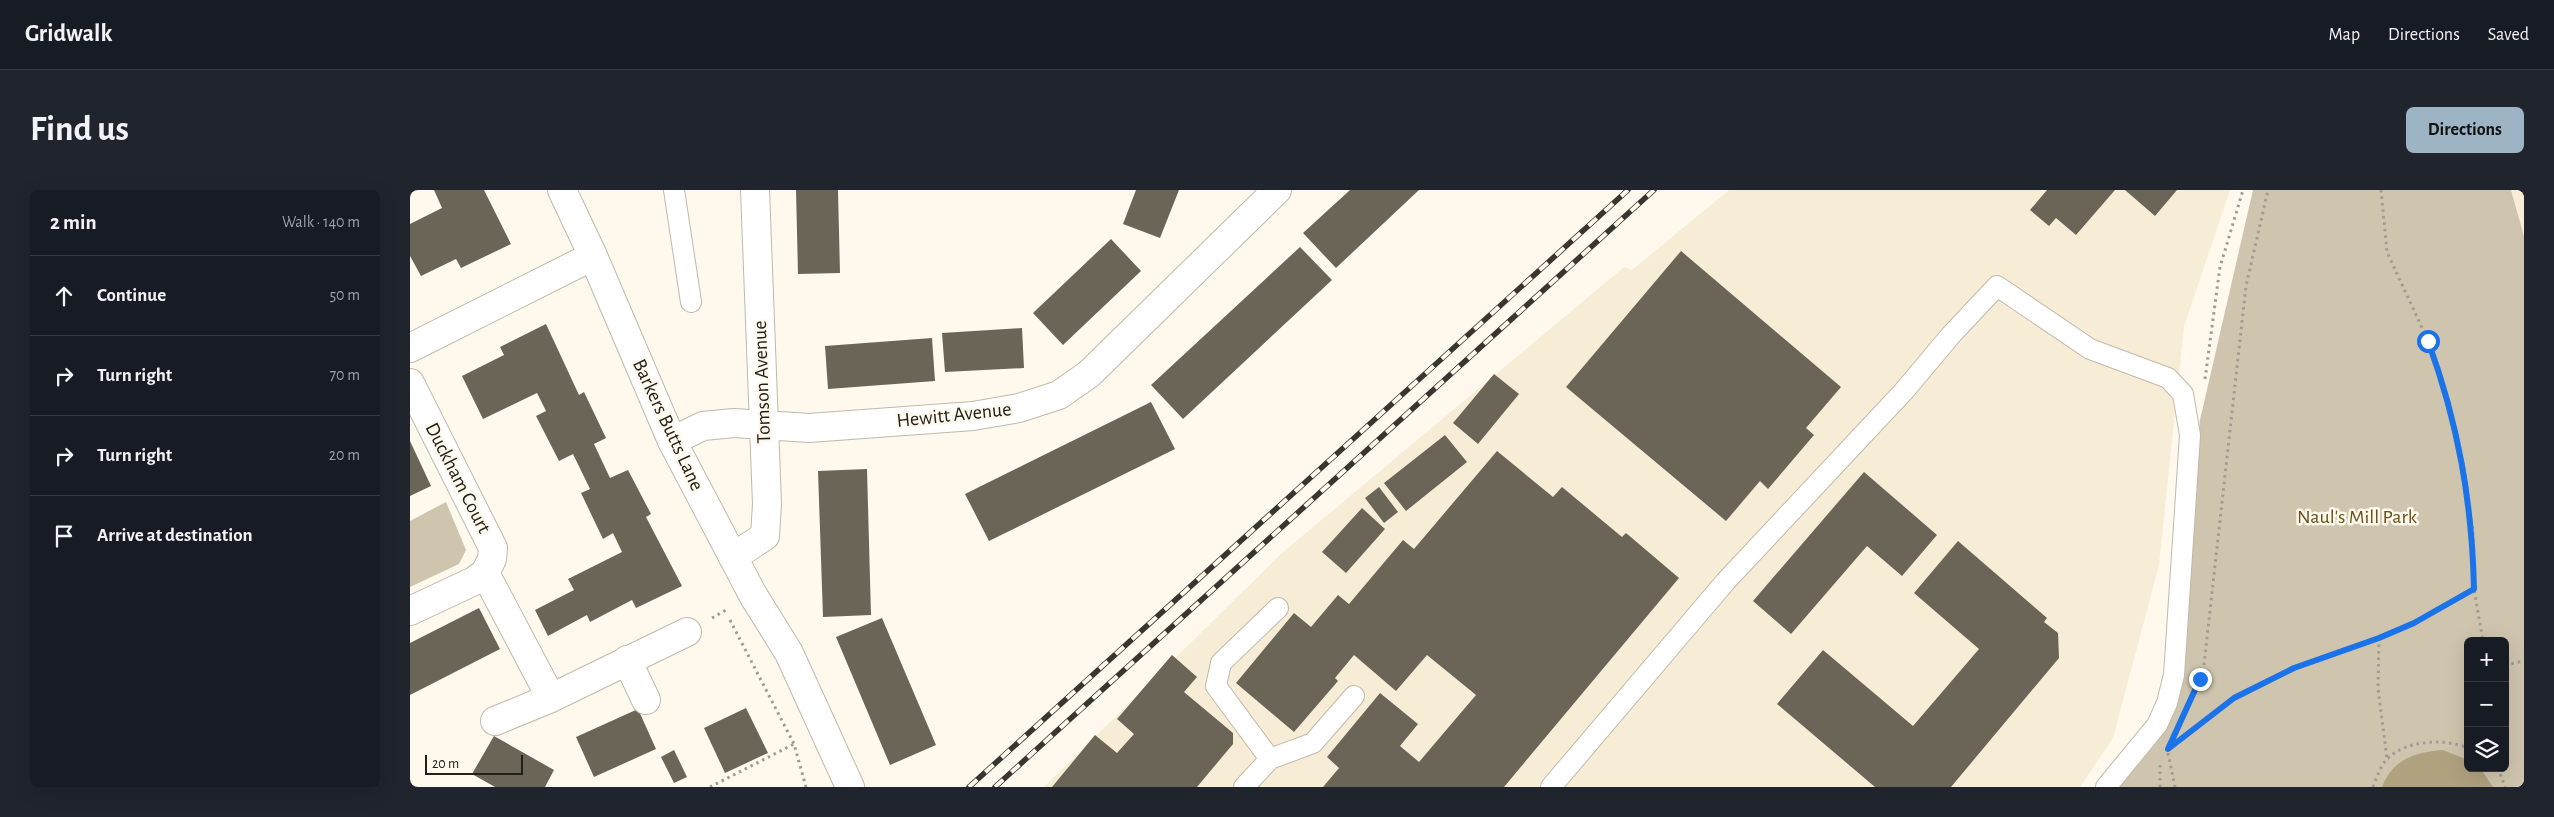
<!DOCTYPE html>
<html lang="en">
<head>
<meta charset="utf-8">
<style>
  :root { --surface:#171b24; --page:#20242c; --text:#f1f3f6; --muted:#9ea1a6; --line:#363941; --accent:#9cb4c3 }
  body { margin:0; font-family:"Alegreya Sans",sans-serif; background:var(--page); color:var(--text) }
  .controls { position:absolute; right:15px; bottom:15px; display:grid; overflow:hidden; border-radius:8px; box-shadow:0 5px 20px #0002 }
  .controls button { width:45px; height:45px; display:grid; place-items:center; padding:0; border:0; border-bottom:1px solid var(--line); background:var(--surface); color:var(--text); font:25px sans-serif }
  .scale { position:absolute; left:15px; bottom:12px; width:98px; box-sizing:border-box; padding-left:5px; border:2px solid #22201a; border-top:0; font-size:14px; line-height:18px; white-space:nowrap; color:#22201a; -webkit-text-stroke:4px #fef9ec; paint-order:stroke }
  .stop { position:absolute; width:15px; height:15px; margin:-11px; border:4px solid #1a73e8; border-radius:50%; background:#fff }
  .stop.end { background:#1a73e8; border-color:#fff; box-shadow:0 1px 5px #0008 }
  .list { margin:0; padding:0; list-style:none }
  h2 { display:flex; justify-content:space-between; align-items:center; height:65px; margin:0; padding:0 20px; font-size:21px }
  h2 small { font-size:16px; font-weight:400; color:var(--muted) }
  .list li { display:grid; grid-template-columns:32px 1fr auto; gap:15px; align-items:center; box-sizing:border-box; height:80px; padding:0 20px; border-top:1px solid var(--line) }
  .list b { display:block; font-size:19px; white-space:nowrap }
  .list em { font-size:16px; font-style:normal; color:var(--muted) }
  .icon { flex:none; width:28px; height:28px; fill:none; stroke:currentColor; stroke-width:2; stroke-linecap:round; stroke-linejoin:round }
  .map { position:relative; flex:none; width:2114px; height:597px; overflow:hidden; border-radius:8px }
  header { display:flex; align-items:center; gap:30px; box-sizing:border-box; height:70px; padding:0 25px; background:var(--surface); border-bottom:1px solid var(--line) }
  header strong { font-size:24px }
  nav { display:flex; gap:28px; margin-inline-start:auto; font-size:18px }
  .intro { display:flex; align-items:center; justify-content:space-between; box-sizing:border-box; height:120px; padding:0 30px }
  h1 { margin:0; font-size:35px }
  .button { padding:12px 22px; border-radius:8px; background:var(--accent); color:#111; font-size:18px; font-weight:700 }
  main { display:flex; gap:30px; padding:0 30px }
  aside { flex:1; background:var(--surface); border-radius:8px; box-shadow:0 5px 20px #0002 }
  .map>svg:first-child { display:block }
</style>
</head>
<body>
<header>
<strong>Gridwalk</strong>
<nav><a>Map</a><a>Directions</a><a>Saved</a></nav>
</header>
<div class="intro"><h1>Find us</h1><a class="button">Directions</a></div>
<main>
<aside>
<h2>2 min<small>Walk · 140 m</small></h2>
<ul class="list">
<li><svg class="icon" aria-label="ahead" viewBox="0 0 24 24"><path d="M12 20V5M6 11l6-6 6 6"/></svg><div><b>Continue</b></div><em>50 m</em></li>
<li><svg class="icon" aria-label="right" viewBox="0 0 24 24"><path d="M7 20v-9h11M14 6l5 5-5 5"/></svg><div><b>Turn right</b></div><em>70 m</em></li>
<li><svg class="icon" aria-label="right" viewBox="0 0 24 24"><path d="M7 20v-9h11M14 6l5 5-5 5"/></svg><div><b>Turn right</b></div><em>20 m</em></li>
<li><svg class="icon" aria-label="arrive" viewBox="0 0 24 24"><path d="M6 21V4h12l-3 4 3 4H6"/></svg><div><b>Arrive at destination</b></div></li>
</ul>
</aside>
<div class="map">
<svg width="2114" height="597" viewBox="0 0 2114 597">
  <rect width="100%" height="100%" fill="#fef9ec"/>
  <path fill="#f7edd6" d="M1319 0H1820L1774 137 1749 375 1703 548 1670 597H634L872 363 1214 77 1222 80Z
    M2101 0H2114V46Z"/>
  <path fill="#cfc5ae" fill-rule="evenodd" d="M1843 0H2101L2114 46V597H1707L1743 528 1757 471 1774 389 1790 230ZM2058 451H2095V578H2058Z
    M36 312 56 360 49 374 0 397V331Z"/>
  <path fill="#b0a17f" d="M2033 560 2058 570V578H2070L2083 597H1972C1983 569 2005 562 2033 560Z"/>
  <path fill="#6b6557" d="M24 0H74L101 54 51 78 46 69 11 86 0 66V34L32 18Z
    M386 0H428L430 83 388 84Z
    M726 0H769L750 48 713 34Z
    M940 0H1009L926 78 893 43Z
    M1637 0H1705L1666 45 1646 28 1639 36 1620 20Z
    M1715 0H1767L1745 26Z
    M701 49 731 81 653 155 623 123Z
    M890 57 922 90 773 229 741 195Z
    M1271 61 1431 197 1396 238 1404 245 1358 299 1350 291 1316 331 1156 197Z
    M136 134 169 205 174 202 196 248 184 254 200 288 218 280 241 324 236 327 272 396 226 418 222 410 180 432 177 425 138 446 125 420 164 400 158 389 212 362 203 343 193 349 171 303 180 299 163 264 149 271 126 226 136 221 127 203 73 229 52 186 94 165 90 157Z
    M612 138 614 178 535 182 532 143Z
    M522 148 525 191 418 199 415 156Z
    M1084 184 1109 204 1068 254 1043 233Z
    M741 212 765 259 579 351 555 304Z
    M1035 245 1057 272 996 321 974 293Z
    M0 251 21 296 0 306Z
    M1087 261 1143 307 1152 297 1212 347 1216 343 1269 388 1094 597H913L929 578 917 567 970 503 1008 534 990 556 1009 572 1066 505 1017 465 986 501 944 465 925 488 928 491 884 542 826 493 884 423 901 437 928 405 939 414 993 350 1004 359Z
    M457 279 461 425 413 427 408 281Z
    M1454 282 1527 345 1492 386 1457 356 1381 444 1343 411Z
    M969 297 988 322 974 333 955 308Z
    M952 318 975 339 936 383 912 362Z
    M1548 351 1637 428 1634 432 1648 443 1649 468 1541 597H1465L1367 514 1413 460 1503 536 1569 459 1504 403Z
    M69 418 90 459 0 505V453Z
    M472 428 526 555 480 575 426 447Z
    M762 465 787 487 774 502 823 543V554L787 597H642L685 545 707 563 724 544 707 529Z
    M336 518 358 563 315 583 294 538Z
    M228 519 246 559 184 587 166 547Z
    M84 546 144 580 135 597H85L62 584Z
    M264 560 277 587 264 593 251 567Z"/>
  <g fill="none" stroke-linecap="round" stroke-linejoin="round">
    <defs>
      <path id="service" d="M264 0 281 112
        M860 569 806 496 811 473 868 418
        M834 597 860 569 903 553 944 506
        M1141 597 1316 391 1494 201 1541 145 1587 96 1680 159 1758 188 1773 204 1780 245 1764 485 1757 513 1747 535 1696 597"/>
      <path id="minor" d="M0 158 183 66
        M0 193 83 358 82 369 75 383 141 508
        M262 251 293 236 324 233 399 238 563 226 609 218 649 205 679 184 867 0
        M323 367 355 346 357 314 345 0
        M0 421 64 391 75 383
        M217 470 236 510
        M85 531 141 508 277 442"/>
      <path id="tertiary" d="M152 0 183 66 262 251 343 405 379 463 440 597"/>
    </defs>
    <use href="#service" stroke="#c0b9aa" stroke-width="22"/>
    <use href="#minor" stroke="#c0b9aa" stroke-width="30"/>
    <use href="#tertiary" stroke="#c0b9aa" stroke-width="30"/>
    <path stroke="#a09c92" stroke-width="3" stroke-dasharray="2.5 4" stroke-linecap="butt" d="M1971 0 1977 62 2018 151 2035 198 2054 278 2063 344 2064 399 2073 451
      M1795 189 1810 77 1833 0
      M302 428 316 420
      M320 430 384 554 396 597
      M1969 448 1968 498 1977 569
      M1794 475 1836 96 1858 0
      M2095 475 2114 471
      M1772 547 1824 508 1885 478 1969 448 2004 433 2064 399
      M1758 563 1765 597
      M2088 578 2095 597
      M300 597 384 554
      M1750 597V574
      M1963 597C1966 589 1971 575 1977 569 1996 550 2034 548 2058 558"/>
    <use href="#service" stroke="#fff" stroke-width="20"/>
    <use href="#minor" stroke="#fff" stroke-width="28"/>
    <use href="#tertiary" stroke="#fff" stroke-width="28"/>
    <defs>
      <path id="rail" d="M559 597 1218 0
        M585 597 1244 0"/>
    </defs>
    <use href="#rail" stroke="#393630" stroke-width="5.5"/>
    <use href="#rail" stroke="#fef9ec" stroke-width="4" stroke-dasharray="11" stroke-linecap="butt"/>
  </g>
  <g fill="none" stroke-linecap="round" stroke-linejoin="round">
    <path stroke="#1a73e8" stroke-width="6" d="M1790 489 1758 559 1824 508 1884 478 1969 448 2004 433 2064 399C2062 311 2048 233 2018 151"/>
  </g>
  <g text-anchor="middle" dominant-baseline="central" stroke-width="5" stroke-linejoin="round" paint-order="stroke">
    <g font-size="20" fill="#22201a" stroke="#fef9ec">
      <text transform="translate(352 192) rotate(-92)">Tomson Avenue</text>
      <text transform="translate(544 225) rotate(-6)">Hewitt Avenue</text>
      <text transform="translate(258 235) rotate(65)">Barkers Butts Lane</text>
      <text transform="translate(48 288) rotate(63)">Duckham Court</text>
    </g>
    <g font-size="20" fill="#685117" stroke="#fef9ec">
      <text x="1947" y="327">Naul's Mill Park</text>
    </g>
  </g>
</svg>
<div class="controls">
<button>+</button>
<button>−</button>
<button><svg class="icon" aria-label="layers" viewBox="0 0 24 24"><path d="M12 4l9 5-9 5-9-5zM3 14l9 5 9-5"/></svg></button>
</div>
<div class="scale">20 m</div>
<div class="stop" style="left:2018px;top:151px"></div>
<div class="stop end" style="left:1790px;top:489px"></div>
</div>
</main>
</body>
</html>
